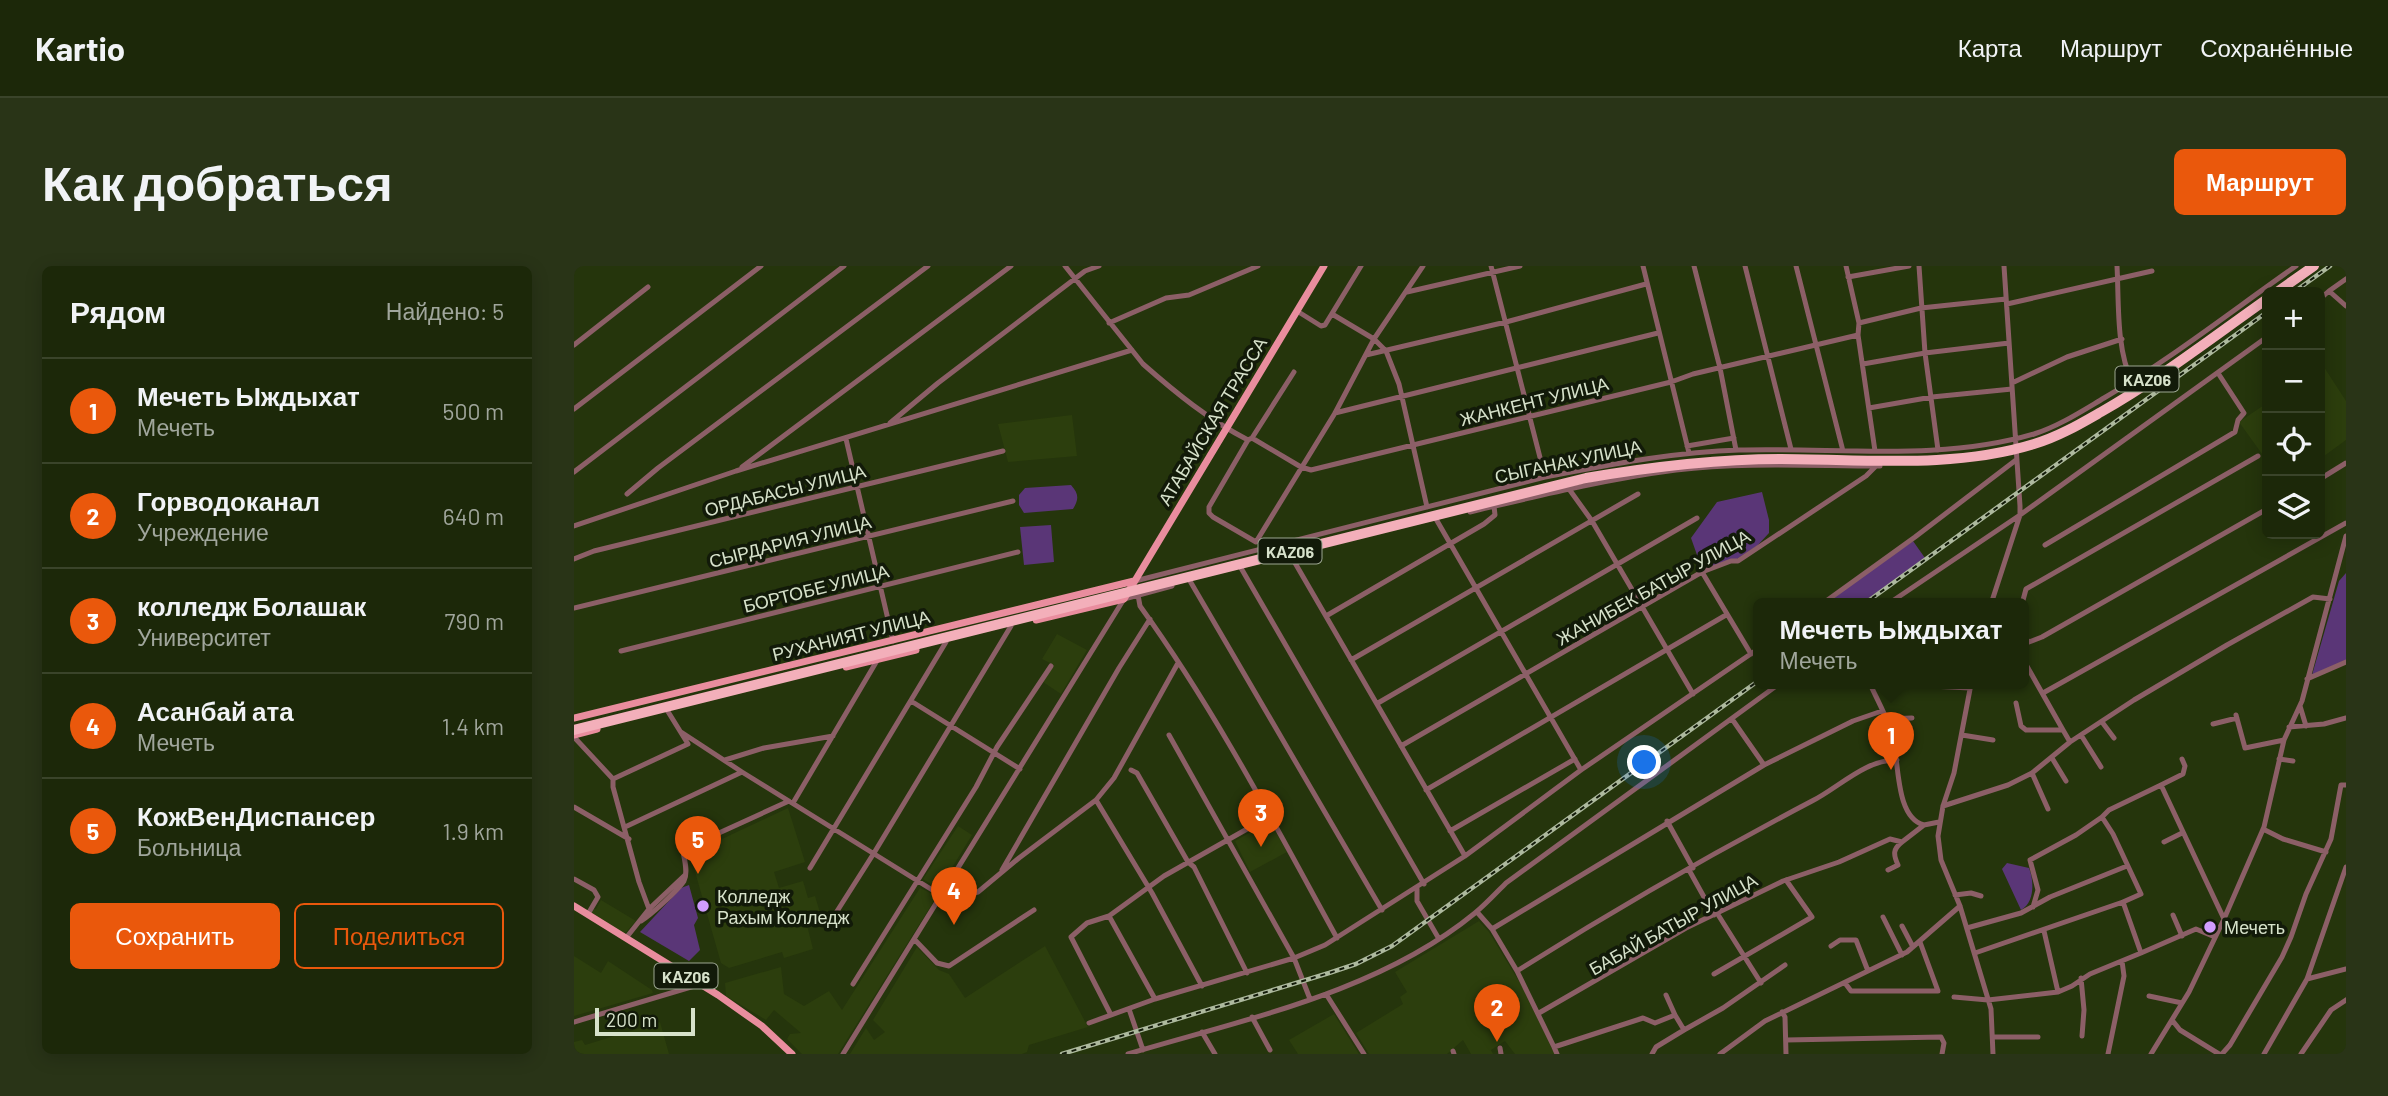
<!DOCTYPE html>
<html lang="ru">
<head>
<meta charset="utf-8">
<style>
  :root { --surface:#1c2809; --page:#293417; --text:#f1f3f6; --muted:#a0a69c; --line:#3a442a; --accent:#ea580c }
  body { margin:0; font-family:Barlow,sans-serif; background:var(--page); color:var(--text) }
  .controls { position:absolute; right:21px; top:21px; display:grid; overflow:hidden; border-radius:10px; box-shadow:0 4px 18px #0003 }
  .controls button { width:63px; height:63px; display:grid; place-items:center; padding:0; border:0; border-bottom:2px solid var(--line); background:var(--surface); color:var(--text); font:35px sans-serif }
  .scale { position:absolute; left:21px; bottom:18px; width:100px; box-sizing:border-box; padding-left:7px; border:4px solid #d7e2cb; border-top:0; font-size:19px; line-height:24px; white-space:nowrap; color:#d7e2cb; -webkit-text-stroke:5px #121a09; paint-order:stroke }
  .you { position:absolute; left:1071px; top:497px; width:24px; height:24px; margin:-18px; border:5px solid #fff; border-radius:50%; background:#1a73e8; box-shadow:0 0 0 10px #1a73e833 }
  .badge { display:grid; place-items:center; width:46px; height:46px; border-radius:50%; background:var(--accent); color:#fff; font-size:23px; font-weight:700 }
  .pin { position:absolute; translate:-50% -58px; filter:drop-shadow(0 2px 4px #0008) }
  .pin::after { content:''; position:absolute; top:37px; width:24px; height:21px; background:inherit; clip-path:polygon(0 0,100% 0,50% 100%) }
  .popup { position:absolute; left:1179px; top:332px; width:276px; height:91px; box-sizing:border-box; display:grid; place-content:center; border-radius:10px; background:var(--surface); filter:drop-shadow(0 2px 5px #0005); font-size:23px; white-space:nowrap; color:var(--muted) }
  .popup b { font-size:26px; color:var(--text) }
  .popup::after { content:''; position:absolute; left:50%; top:100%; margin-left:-14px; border:14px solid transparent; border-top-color:var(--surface) }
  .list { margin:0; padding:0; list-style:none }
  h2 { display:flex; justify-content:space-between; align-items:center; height:91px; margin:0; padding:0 28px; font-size:30px }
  h2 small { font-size:23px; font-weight:400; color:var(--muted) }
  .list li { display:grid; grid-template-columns:46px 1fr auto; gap:21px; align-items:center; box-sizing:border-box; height:105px; padding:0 28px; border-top:2px solid var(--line) }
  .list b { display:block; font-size:26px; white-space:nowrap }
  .list p { margin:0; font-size:23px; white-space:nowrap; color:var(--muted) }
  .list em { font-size:23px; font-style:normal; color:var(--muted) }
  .actions { display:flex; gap:14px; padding:21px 28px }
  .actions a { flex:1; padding:16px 0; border:2px solid var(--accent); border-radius:10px; text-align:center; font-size:24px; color:var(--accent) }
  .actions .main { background:var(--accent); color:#fff }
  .icon { flex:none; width:38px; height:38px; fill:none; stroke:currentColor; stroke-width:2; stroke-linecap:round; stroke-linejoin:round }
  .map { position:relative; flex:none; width:1772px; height:788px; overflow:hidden; border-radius:10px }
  header { display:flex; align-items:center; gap:42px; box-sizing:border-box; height:98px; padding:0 35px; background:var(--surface); border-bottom:2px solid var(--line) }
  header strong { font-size:33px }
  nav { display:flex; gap:38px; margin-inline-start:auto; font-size:24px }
  .intro { display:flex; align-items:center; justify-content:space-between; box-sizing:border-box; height:168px; padding:0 42px }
  h1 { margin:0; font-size:49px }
  .button { padding:18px 32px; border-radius:10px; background:var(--accent); color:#fff; font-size:24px; font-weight:700 }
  main { display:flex; gap:42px; padding:0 42px }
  aside { flex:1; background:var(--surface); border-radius:10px; box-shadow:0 4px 18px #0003 }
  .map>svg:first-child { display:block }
</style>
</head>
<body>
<header>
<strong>Kartio</strong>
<nav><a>Карта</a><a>Маршрут</a><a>Сохранённые</a></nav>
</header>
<div class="intro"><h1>Как добраться</h1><a class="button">Маршрут</a></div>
<main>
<aside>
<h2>Рядом<small>Найдено: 5</small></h2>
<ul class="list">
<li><span class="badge">1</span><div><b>Мечеть Ыждыхат</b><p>Мечеть</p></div><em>500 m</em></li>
<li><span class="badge">2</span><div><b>Горводоканал</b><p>Учреждение</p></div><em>640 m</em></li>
<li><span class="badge">3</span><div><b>колледж Болашак</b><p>Университет</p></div><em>790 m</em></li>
<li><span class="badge">4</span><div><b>Асанбай ата</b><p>Мечеть</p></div><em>1.4 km</em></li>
<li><span class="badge">5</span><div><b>КожВенДиспансер</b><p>Больница</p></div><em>1.9 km</em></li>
</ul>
<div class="actions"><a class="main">Сохранить</a><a>Поделиться</a></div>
</aside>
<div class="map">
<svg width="1772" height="788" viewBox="0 0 1772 788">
  <rect width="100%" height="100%" fill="#25350c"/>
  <path fill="#2c3e0d" d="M1748 98 1772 135V174L1746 193V100Z
    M1693 137V195L1665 156Z
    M498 149 503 190 434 196 424 158Z
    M483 368 513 384 487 428 469 416 480 399 468 393Z
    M214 542 231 596 200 606 205 622 229 615 234 632 241 630 247 650 232 655 239 683 210 692 208 686 155 702 147 697 116 588Z
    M696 555 713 586 676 606 661 575Z
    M384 560 398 569 365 623 349 613Z
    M346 622 363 630 264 788H228L213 773 216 768 227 767 200 744 192 754 152 730 151 717 207 701 210 728 230 740 255 725 268 744Z
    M27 634 62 655 52 666 49 667 11 644 22 643Z
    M905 655 915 666 955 732 981 788H941L931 775 917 784 919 788H897L889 774 873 788H795L782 767 829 738 826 731 833 726 821 706Z
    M471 680 514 761 455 779 453 786 448 788H276L292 762 300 774 311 766 299 754 343 681 365 704 375 708 391 732Z
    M0 690 27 707 34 695 78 724 79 727 0 750Z
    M760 748 785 788H724L715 774Z
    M86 756 95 788H0V776L8 774 11 779Z"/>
  <path fill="#5a3677" d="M497 219C505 228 505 233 499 243L450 247 445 239V229L451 222Z
    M1188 226 1195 254V267L1183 280 1163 293 1128 303 1117 272 1143 236Z
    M477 259 480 296 450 299 446 261Z
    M1339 275 1351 292 1287 338H1249Z
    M1772 307V394L1738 409 1765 315Z
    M1433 597 1455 602C1460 614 1461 637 1447 644L1428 603Z
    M115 619 124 652 120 659 126 684 115 695 66 666 107 622Z"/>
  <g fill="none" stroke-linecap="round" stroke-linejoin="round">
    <path stroke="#8c5f67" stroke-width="5" d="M491 0 569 98C602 127 635 154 674 174L678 172 727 201 737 204 1097 116 1119 108 1284 69
      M917 0 971 211
      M1069 0 1115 187
      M1120 0 1146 102 1162 184
      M1171 0 1217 183
      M1222 0 1269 185
      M1272 0 1285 57 1284 69 1301 185
      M1345 0 1351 87 1364 184
      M1543 0C1545 37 1542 82 1558 116
      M1274 11 1335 0
      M1755 25 1772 13
      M833 26 946 0
      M1746 33 1755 25 1772 40
      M1433 38 1578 5
      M723 45 747 60 751 59 787 0
      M758 48 800 73 812 85 825 118 853 241
      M535 57 592 32 615 29 684 0
      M1285 57 1347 42 1432 33
      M0 79 74 21
      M792 89 932 56 1072 18
      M1289 98 1351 87 1435 77
      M1438 117 1493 91 1548 73
      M1295 142 1358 131 1438 123
      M0 143 187 0
      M761 147 1084 67
      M316 157 364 117 511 5 525 0
      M678 172 720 106
      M272 173 319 375
      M674 174 635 241V247L639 251 682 276 761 147 800 73 849 0
      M1113 180 1160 172
      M168 201 437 0
      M0 206 270 0
      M1746 213 1772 197
      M995 223 1018 255 1119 428
      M53 228 84 202 354 0
      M896 246C964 230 1032 213 1102 204 1170 196 1237 200 1306 200
      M862 253 1007 504
      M0 260 162 205 558 84
      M1471 279 1661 166 1664 154 1670 147 1644 107
      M717 290 891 590
      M0 293 20 285 429 185
      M667 302 850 618
      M1128 306 1177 388
      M561 315 971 211C1035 199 1099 186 1165 184 1262 181 1365 196 1460 168 1485 160 1508 145 1530 132 1597 93 1659 44 1722 0
      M616 315 808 644
      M564 329 566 340C641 444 701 559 763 672
      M1248 338 1341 271 1442 194
      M1314 338 1446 249 1693 71
      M1417 338 1446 249V240L1430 0
      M1448 338 1452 323 1684 190
      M0 342 439 235
      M752 350 910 258 921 249 920 240
      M1450 371 1455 376 1468 371 1693 243
      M47 385 444 286
      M777 394 1064 228
      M1450 395 1489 464
      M1733 413 1772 396
      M1296 418C1303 433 1311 448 1317 464 1326 488 1319 551 1350 559
      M1397 418 1380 507 1369 540 1364 570 1367 594 1386 640 1417 743 1419 788
      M1357 420 1396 422
      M1469 427 1772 257
      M337 435 446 503
      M804 437 1123 252
      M1442 437 1447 460 1452 464H1489L1496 476
      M1726 440 1732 460
      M1662 449 1671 482 1710 474
      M1158 453 1190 499
      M1312 453 1338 452
      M1528 456 1540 472
      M1639 458 1663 452
      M1715 461 1750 458 1772 452
      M107 466 168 506 368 630
      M595 469 720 692 736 733
      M1388 469 1419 474
      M1507 469 1527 501
      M0 471 39 513V521L65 616 75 643
      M827 480 1128 306 1157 295H1164L1292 210 1302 200
      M1478 492 1492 515
      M1608 493 1611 500 1609 508 1587 519 1650 653
      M1705 493 1719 495
      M151 494 190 482 259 470
      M557 504 563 507 614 596 620 601 673 707
      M1458 507 1474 543
      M39 513 114 478 93 444
      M1587 519 1535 544 1528 551 1539 568 1567 628 1549 636 1567 687 1622 663 1641 671
      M852 524 1152 349
      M522 534 578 627 628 720
      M219 537 304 393
      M1369 540 1434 519 1458 507 1496 476 1560 434 1653 379 1739 331 1756 333
      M0 541 55 573
      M1093 555 1119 602
      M51 561 168 506
      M1689 563 1709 573 1752 586
      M876 565 1001 493
      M1590 576 1608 567
      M236 602 372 376
      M428 604 545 402 576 353
      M1115 604 1140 649
      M1314 604 1324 599C1319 588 1319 583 1328 576
      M380 610 400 627 404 626 445 592 522 534 540 512 604 397
      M0 613 20 624 24 631 14 648
      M843 623V635L865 673
      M1381 629 1397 627 1407 630
      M1459 641 1464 624 1456 594 1502 569 1528 551
      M903 646 918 663 1190 499 1279 455 1308 445
      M1143 647 1187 717
      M1599 649 1608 670
      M535 650 581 733
      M1309 651 1328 689
      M67 655C76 650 104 624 110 615 114 607 111 595 109 586L112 582 215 535
      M1328 660 1339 681
      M253 661 300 587 437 360
      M1393 662 1447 647 1476 631 1553 600
      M918 663 943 705 980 781
      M1470 665 1484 726
      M52 672 75 643 111 609
      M341 674 363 697 375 700 460 644
      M1257 680 1266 674H1282L1294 705
      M1401 687 1549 636
      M943 705C1038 645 1139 587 1238 535 1264 522 1292 493 1323 494
      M1140 708 1238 651 1212 614
      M1507 712 1510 744 1508 770
      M1733 713 1772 703
      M1271 717 1277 725H1364L1346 676
      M279 718 402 521 423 481 477 400
      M752 728 790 788
      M1092 729 1101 749
      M1575 730 1608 737
      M1380 731 1414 734 1484 726 1498 720 1516 708 1567 687
      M555 743 569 784
      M1208 746 1211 751 1212 788
      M965 747 1112 662 1209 615 1265 596 1316 573 1328 576 1350 559 1365 556
      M537 749 497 671 513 657 535 650 590 610 696 550
      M678 751 696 784
      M1598 754 1606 764 1645 788
      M0 756 127 718
      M515 757 581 733 720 692 751 679 891 590 1007 504 1184 383
      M628 766 641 788
      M1419 771H1464
      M1212 774 1367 771 1370 777 1368 788
      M926 782 927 788
      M879 785 880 788
      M269 788 550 333 598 320
      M554 788C671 753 805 726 901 647 912 638 922 627 932 617L1205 418
      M983 788 980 781 1069 752 1081 757 1101 749 1110 764 1149 742 1211 699
      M1078 788 1082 781 1110 764
      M1146 788 1191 755 1333 686 1386 640
      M1534 788 1550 710 1548 695
      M1577 788 1615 726 1650 653 1690 561 1710 474 1728 435 1772 270
      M1648 788 1656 779 1708 691 1717 671 1732 628 1757 573 1767 519H1772
      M1690 788 1733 713 1772 601
      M1727 788 1757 744 1772 734"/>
    <path stroke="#e98d9e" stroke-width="7" d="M462 354 550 333 750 0
      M272 401 342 384
      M0 452 560 315
      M0 469 23 463
      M0 640 144 729 188 760 218 788"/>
    <path stroke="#f3afba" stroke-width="10" d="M1703 26 1740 0
      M0 464 1012 212C1076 201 1142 193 1207 193 1290 193 1379 203 1460 178 1484 171 1506 158 1527 146 1585 113 1639 71 1693 33"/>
    <defs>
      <path id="rail" d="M1720 26 1756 0
        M1290 338 1693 46
        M488 788 755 707 782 698 818 680 1184 415"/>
    </defs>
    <use href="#rail" stroke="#adb99e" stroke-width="4.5"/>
    <use href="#rail" stroke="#121a09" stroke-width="2" stroke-dasharray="5" stroke-linecap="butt"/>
  </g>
  <g fill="#d19dfe" stroke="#121a09" stroke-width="2.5">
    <circle cx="129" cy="640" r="7"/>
    <circle cx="1636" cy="661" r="7"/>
  </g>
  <g text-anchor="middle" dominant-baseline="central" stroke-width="7" stroke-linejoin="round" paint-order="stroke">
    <g fill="#121a09" stroke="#9ca691" stroke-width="2">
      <rect x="1541.5" y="100.5" width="63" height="25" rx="5"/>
      <rect x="684.5" y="272.5" width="63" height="25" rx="5"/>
      <rect x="80.5" y="697.5" width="63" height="25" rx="5"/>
    </g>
    <g font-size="16" font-weight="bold" fill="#d7e2cb">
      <text x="1573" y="113">KАZ06</text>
      <text x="716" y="285">KАZ06</text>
      <text x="112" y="710">KАZ06</text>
    </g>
    <g font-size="18" fill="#d7e2cb" stroke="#121a09">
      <text transform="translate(960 135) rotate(-14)">ЖАНКЕНТ УЛИЦА</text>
      <text transform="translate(638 155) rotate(-59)">АТАБАЙСКАЯ ТРАССА</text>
      <text transform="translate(994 195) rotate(-12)">СЫГАНАК УЛИЦА</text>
      <text transform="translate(211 224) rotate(-14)">ОРДАБАСЫ УЛИЦА</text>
      <text transform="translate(216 275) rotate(-14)">СЫРДАРИЯ УЛИЦА</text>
      <text transform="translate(1079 321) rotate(-29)">ЖАНИБЕК БАТЫР УЛИЦА</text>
      <text transform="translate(242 322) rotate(-14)">БОРТОБЕ УЛИЦА</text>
      <text transform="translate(277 369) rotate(-14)">РУХАНИЯТ УЛИЦА</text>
      <text transform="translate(1099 658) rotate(-29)">БАБАЙ БАТЫР УЛИЦА</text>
    </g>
    <g font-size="18" fill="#d7e2cb" stroke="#121a09" text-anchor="start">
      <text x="143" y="630">Колледж<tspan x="143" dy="21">Рахым Колледж</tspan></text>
      <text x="1650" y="661">Мечеть</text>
    </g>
  </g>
</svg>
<div class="controls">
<button>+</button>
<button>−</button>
<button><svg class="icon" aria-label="locate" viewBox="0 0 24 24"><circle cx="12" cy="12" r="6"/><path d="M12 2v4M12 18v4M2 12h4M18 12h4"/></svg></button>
<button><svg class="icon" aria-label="layers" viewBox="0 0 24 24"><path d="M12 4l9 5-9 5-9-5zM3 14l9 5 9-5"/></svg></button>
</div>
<div class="scale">200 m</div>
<div class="you"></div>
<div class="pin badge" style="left:1317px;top:504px">1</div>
<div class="popup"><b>Мечеть Ыждыхат</b>Мечеть</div>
<div class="pin badge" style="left:923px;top:776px">2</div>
<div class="pin badge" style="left:687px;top:581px">3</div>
<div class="pin badge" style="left:380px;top:659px">4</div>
<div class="pin badge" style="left:124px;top:608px">5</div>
</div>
</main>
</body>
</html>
